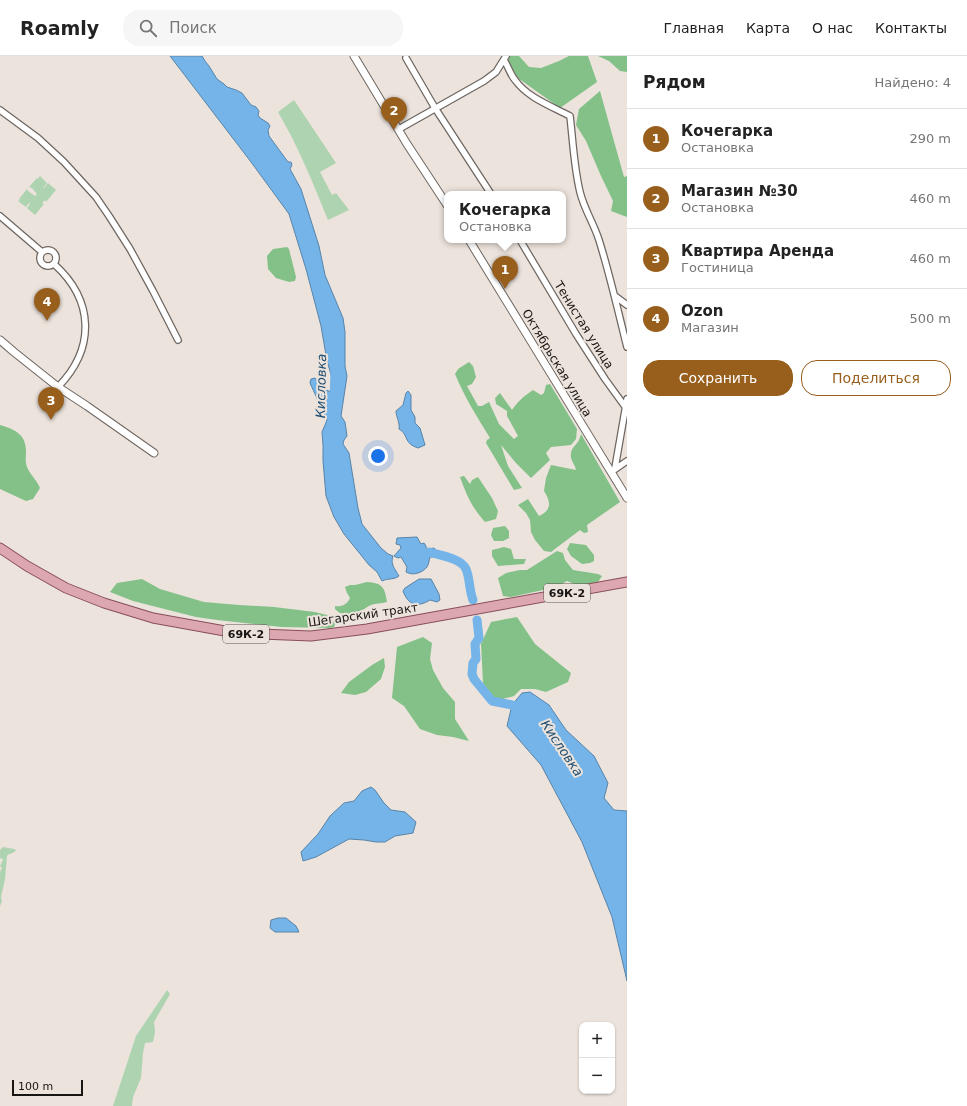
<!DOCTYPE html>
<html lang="ru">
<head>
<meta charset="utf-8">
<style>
  :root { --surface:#fff; --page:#f6f6f6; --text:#222; --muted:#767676; --line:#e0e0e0; --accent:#985f1c }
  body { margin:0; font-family:"DejaVu Sans",sans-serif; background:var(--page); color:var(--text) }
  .controls { position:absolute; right:12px; bottom:12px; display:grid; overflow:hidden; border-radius:8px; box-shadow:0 1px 3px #0004 }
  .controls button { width:36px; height:36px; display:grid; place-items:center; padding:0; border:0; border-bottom:1px solid var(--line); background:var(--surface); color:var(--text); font:20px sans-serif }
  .scale { position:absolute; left:12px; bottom:10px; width:71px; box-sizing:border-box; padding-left:4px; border:2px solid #181513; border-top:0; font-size:11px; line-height:14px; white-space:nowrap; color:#181513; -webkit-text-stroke:3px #ece3dc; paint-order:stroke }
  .you { position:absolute; left:378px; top:400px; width:14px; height:14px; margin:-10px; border:3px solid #fff; border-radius:50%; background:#1a73e8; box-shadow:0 0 0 6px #1a73e833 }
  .badge { display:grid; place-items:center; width:26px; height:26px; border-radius:50%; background:var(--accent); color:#fff; font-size:13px; font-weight:700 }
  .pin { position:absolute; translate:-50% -33px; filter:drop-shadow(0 1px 2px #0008) }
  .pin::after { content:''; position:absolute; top:21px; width:14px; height:12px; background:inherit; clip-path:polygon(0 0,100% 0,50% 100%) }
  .popup { position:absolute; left:444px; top:135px; width:122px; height:52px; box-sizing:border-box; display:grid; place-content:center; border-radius:8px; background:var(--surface); filter:drop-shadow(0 1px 3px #0005); font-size:13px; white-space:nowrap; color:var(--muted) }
  .popup b { font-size:15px; color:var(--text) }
  .popup::after { content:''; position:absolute; left:50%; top:100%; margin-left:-8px; border:8px solid transparent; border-top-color:var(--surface) }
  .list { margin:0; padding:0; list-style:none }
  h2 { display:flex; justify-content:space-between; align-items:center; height:52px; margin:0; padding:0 16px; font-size:17px }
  h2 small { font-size:13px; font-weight:400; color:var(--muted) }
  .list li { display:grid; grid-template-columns:26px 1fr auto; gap:12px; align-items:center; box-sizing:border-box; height:60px; padding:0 16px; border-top:1px solid var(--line) }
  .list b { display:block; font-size:15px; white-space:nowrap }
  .list p { margin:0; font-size:13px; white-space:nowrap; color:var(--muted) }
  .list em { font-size:13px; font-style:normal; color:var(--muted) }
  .actions { display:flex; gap:8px; padding:12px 16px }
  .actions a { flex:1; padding:9px 0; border:1px solid var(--accent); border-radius:16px; text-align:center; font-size:14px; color:var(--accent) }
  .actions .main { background:var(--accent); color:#fff }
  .icon { flex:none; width:22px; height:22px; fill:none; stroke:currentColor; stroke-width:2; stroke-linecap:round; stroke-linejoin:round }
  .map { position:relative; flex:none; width:627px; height:1050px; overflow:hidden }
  header { display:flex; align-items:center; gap:24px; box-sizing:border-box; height:56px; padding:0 20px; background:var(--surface); border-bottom:1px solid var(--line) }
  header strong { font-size:19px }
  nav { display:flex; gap:22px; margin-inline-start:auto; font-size:14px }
  .search { width:280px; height:36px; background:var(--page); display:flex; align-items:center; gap:10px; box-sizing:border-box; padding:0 14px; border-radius:16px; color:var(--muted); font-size:15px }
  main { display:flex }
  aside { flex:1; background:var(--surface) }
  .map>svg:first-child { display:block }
</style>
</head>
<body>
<header>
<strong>Roamly</strong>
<div class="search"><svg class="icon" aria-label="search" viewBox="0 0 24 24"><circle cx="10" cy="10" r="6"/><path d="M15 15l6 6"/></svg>Поиск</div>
<nav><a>Главная</a><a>Карта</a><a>О нас</a><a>Контакты</a></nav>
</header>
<main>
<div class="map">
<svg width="627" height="1050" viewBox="0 0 627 1050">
  <rect width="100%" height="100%" fill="#ece3dc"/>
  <path fill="#aed3b1" d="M294 44 336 107 320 116 332 139 336 137 349 154 328 164C313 127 298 90 278 56Z
    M40 120 47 127 43 132H44L48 127 56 134 46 146 45 144 42 147 44 148 35 159 28 153 27 152 30 148 29 147 26 151 18 145 20 144 19 143 27 133 28 135 35 140 37 138 32 132 29 131 37 122 38 123Z
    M3 791 14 793 16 794C14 798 9 797 7 800L5 823 1 841 2 845 0 850V816L2 812 0 810 3 804 1 802 0 803V794Z
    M167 934 170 938 154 966 155 976 153 986 145 987 143 997 141 1022 133 1041 132 1050H113L136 980Z"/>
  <path fill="#83c189" d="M509 0H519L529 11 541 12 559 5 569 0H588L597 26 560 52 518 22 508 5Z
    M598 0H627V16L620 15 609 5Z
    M600 35 624 121 627 120V161L611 155 613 145 601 120 586 85 576 69 579 53Z
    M287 191 289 193 296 221 295 225 289 226 276 222 268 213 267 200 273 193Z
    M469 306 473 310 476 321 472 328 467 330 478 350H482L489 346 499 368 514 383 518 380 507 360V355L496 348 495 342 500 337 512 354C518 345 524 340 533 334L541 339 544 337 546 329 550 328 577 373 576 383 571 389 551 391 546 397 550 404 531 422 516 407 501 389 508 410 522 432 514 434 486 387 487 384 490 382C477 361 464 340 455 318L458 313Z
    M0 369C14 373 26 378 26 395 26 400 25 406 27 411 30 419 37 424 40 432L33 443 26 445 0 433Z
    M581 378 620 446 587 469 588 476 584 477 580 474 551 496 544 495 535 484 531 476 530 464 526 457 518 449 528 443 539 460C552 454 551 446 544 435L546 422 551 409 576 414C575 409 572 406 571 402 570 394 573 392 577 387 579 385 580 381 581 378Z
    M464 420 470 428 472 424 478 421 492 442 498 455 496 463 485 466C471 450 467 440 460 421Z
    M505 470 509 475V482L503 485H494L491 479 493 472Z
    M570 487 586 489 594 499V505L590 507 582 508 571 500 567 493Z
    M504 491 511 493 514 503H526L524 508 498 510 492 500V494Z
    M557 495 563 497 565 504 573 514 598 518 602 520 598 526 582 530 574 528 567 525 557 531 511 541 503 540 498 522 506 517 520 514H527Z
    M142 523 160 533 204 546 239 549 274 551 315 556 327 559 335 568 334 571 330 572 282 571 217 564 196 561 133 545 110 536 117 527Z
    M367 526C382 527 385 531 387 546 380 548 376 547 371 549 368 550 365 553 362 554 353 559 342 561 335 553V550C341 551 347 549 350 542L347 537 345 531 350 529H355Z
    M517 561 535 588 571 617 568 626 546 636 535 633H521L514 640 496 645 483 627 481 588 491 566Z
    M423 581 432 587 430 603 433 614 443 632 455 646V663L469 685 453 681 437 679 420 673 404 650 392 642 397 591Z
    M384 602 385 611 381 623 366 636 355 639 341 637 349 626 372 609Z"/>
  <path fill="#74b4e9" stroke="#5884a9" d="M170 0H202L205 5 209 10 217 23 224 28 227 31 236 34 242 37 251 49 256 51 259 55 258 59 260 62 268 67 270 70 268 74 269 80 288 106H291L292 109 290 113 301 133 319 190 325 219 343 262 345 276V310L347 320 341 360 345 366 347 380 344 384 343 388 349 397 358 452 362 468 381 492 388 498 393 500C390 508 395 513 399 520 394 524 388 522 382 525L377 516 369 509 344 478 334 461 326 440 323 405V389L322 376 325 369 327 364 310 327 311 323 315 322C323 331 325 337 338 336V332L332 322 327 305 321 270 306 213 289 158 251 106Z
    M408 335 411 339V354L415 361V367L420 372 425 389 418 392C403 387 409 379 399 373 400 366 396 361 396 355L403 349 406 337Z
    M417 481 421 488 424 487 426 490V492L428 493 434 492 441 499 438 501H430C429 504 429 508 427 511 422 517 413 520 406 516L407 511 401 501 398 502 394 500 401 492 400 489 396 488 397 482Z
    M419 523H431L439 538 440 544 437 546 430 544C417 552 408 549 403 535L405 532Z
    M530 636 549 649 566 674 594 700 608 727 604 742 614 754 627 755V925L612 861 582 786 541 709 507 670 512 649 522 637Z
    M371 731 375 734 384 747 391 754 405 756 416 766 413 777 395 780 385 786H376L364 784 349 783 316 801 303 805 301 796 318 778 330 760 344 747 354 745 362 735Z
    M278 862H286L296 870 299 876H275L270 872 271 864Z"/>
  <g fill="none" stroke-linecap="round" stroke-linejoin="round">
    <path stroke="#74b4e9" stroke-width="9" d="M334 348 335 314
      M429 496C439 499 461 502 466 513 470 522 469 534 473 544
      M477 564 479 582 475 588 476 603 473 607 472 618 474 623 492 645 512 649 518 651 522 655"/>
    <defs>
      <path id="minor" d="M406 2 435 52 491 138
        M504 4C508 10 510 18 515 24 528 42 551 50 570 60 573 86 574 111 580 136 584 153 594 168 599 184 610 219 618 255 627 291
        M0 54 38 82 64 106 96 141 109 160 130 193 153 235 178 284
        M399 73 484 25 496 16 506 0
        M0 160 42 196
        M520 184 576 278 605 323 626 352
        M40 202a8 8 0 1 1 16 0a8 8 0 1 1-16 0Z
        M54 208C94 244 96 292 58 331
        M615 240 627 249
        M615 412 627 343
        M614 414 627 405"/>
      <path id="tertiary" d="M354 0 407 88 447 149
        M469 184 627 442
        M0 284 14 296 58 331 87 350 154 397"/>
      <path id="primary" d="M0 492 27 510 66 532 104 547 153 562 236 577 311 580 367 573 627 526"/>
    </defs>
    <use href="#minor" stroke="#6e6661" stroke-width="8"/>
    <use href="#tertiary" stroke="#6e6661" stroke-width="9"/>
    <use href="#primary" stroke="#884e58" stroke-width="11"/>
    <use href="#minor" stroke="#fff" stroke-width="5.5"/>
    <use href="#tertiary" stroke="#fff" stroke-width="7"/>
    <use href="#primary" stroke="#dca7b1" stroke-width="9"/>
  </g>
  <g text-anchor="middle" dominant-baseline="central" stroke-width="4" stroke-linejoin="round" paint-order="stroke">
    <g fill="#ece3dc" stroke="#58534f" stroke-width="1">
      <rect x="544" y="528" width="46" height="18" rx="3"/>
      <rect x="223" y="569" width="46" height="18" rx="3"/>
    </g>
    <g font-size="11" font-weight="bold" fill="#181513">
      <text x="567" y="537">69К-2</text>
      <text x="246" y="578">69К-2</text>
    </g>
    <g font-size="12" fill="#181513" stroke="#ece3dc">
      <text transform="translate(584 269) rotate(58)">Тенистая улица</text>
      <text transform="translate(557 307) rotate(59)">Октябрьская улица</text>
      <text transform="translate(363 559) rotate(-8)">Шегарский тракт</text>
    </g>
    <g font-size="13" font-style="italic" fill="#1f4d71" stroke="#ece3dc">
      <text transform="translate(321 330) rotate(-89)">Кисловка</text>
      <text transform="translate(562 692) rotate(56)">Кисловка</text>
    </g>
  </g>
</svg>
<div class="controls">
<button>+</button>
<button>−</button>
</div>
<div class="scale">100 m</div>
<div class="you"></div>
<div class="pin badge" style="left:505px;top:233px">1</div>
<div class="popup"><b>Кочегарка</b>Остановка</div>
<div class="pin badge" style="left:394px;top:74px">2</div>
<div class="pin badge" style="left:51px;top:364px">3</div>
<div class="pin badge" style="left:47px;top:265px">4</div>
</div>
<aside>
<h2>Рядом<small>Найдено: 4</small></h2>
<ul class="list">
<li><span class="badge">1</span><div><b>Кочегарка</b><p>Остановка</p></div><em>290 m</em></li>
<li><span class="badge">2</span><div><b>Магазин №30</b><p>Остановка</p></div><em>460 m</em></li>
<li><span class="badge">3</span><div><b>Квартира Аренда</b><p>Гостиница</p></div><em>460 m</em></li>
<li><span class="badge">4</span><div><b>Ozon</b><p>Магазин</p></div><em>500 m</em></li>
</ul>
<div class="actions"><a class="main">Сохранить</a><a>Поделиться</a></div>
</aside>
</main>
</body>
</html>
